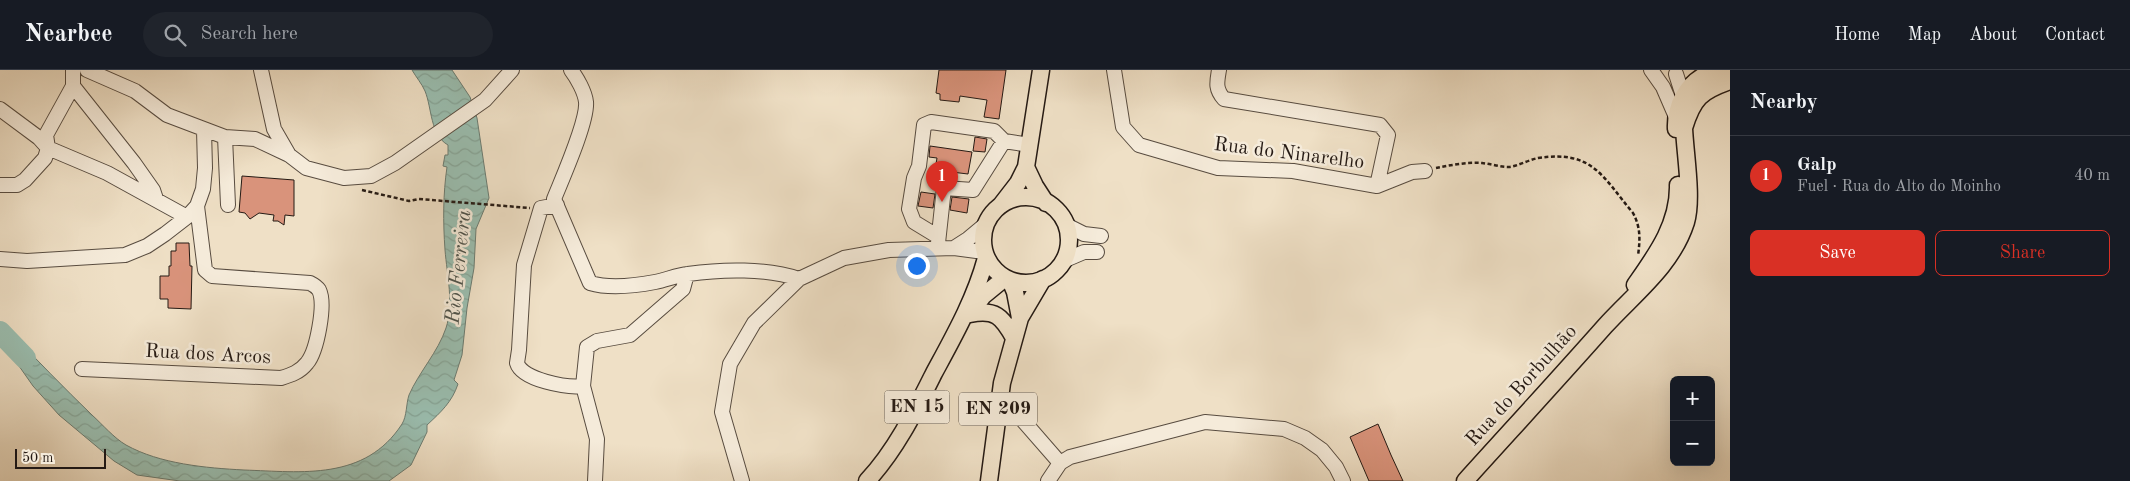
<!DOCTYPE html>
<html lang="en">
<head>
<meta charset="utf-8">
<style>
  :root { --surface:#171b24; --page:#20242c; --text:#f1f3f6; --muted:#9ea1a6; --line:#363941; --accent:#d93025 }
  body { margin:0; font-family:"Old Standard TT",serif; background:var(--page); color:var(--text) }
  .controls { position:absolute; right:15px; bottom:15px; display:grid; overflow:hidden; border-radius:8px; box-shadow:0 5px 20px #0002 }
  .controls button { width:45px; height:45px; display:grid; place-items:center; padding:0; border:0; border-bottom:1px solid var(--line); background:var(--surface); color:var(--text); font:25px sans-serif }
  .scale { position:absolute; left:15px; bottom:12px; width:91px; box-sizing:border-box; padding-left:5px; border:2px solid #251a14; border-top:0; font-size:14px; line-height:18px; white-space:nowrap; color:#251a14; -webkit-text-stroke:4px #f5ebda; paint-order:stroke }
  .you { position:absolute; left:916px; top:195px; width:18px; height:18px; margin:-12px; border:4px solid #fff; border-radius:50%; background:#1a73e8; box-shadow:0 0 0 8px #1a73e833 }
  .badge { display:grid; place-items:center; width:32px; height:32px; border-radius:50%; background:var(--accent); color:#fff; font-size:16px; font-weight:700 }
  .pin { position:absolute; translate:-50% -41px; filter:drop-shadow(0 1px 2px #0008) }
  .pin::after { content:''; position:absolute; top:26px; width:18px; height:15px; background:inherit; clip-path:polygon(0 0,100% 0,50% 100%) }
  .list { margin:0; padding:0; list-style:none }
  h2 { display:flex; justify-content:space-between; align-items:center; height:65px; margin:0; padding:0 20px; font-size:21px }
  h2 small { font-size:16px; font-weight:400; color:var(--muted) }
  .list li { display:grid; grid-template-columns:32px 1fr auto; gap:15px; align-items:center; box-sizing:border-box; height:80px; padding:0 20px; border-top:1px solid var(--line) }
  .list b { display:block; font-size:19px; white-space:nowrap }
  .list p { margin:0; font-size:16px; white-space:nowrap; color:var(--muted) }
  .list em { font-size:16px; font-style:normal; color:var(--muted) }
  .actions { display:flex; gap:10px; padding:15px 20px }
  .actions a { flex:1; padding:11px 0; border:1px solid var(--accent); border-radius:8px; text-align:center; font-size:18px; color:var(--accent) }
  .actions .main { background:var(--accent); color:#fff }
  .icon { flex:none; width:28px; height:28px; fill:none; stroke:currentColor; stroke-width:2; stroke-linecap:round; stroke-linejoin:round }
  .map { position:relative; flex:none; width:1730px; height:411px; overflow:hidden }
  header { display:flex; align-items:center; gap:30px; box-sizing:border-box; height:70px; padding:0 25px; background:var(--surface); border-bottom:1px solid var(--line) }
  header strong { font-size:24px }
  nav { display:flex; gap:28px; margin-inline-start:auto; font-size:18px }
  .search { width:350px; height:45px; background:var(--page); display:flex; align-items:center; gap:12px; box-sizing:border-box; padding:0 18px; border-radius:28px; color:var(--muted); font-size:19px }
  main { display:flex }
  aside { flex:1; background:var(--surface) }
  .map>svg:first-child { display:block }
</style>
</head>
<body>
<header>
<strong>Nearbee</strong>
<div class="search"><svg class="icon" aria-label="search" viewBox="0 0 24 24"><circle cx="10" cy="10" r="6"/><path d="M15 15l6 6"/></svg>Search here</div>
<nav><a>Home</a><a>Map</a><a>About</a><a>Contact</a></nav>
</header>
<main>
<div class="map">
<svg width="1730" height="411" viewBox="0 0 1730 411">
  <defs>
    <pattern id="water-waves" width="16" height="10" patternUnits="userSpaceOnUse" patternTransform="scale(1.25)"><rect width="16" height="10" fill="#9abeb0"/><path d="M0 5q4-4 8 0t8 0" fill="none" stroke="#85a396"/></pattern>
  </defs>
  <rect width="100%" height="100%" fill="#efe0c6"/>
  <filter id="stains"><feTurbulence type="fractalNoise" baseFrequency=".004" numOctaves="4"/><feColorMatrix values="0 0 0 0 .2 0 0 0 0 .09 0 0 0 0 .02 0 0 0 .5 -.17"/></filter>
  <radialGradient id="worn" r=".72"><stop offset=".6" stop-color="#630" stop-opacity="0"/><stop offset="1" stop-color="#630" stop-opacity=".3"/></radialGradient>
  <path fill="url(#water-waves)" stroke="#6b7c72" d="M412 0H452L470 27 477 48 489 128 476 159 474 198 467 238 462 285 454 310 458 314C452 332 441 342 427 355V362L411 395 389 411H180L137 405 114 391 59 345 33 316 12 286 0 273V271L10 262C37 290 64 318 92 345 103 355 114 368 126 375 160 394 206 398 244 400 302 402 365 411 402 354 407 346 406 334 409 325 419 302 438 282 446 258 454 234 447 205 445 180 443 152 443 124 447 97L443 96 445 85H448V75C430 65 432 38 425 21 422 14 416 7 412 0Z"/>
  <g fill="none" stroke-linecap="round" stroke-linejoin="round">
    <path stroke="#9abeb0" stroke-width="22" d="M0 262 25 288"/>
  </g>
  <path fill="#d9937b" stroke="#251a14" d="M939 0H1006L999 49 984 47 987 30 960 26 959 32 940 30V24L936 23Z
    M975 67 987 69 985 82 973 81Z
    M930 76 972 82 968 104 935 100 937 88 929 87Z
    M242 106 294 110V146L285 145 284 155 278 151H273L274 145 259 143 250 149 245 143 239 142Z
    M921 122 935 124 933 138 918 136Z
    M952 127 969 129 967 143 950 140Z
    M176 173H189L190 196H192L191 239 168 238V229H160V206H169V196H171V181H176Z
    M1378 354 1391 385 1403 411H1369L1350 367Z"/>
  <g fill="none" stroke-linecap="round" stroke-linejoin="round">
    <defs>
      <path id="minor" d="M87 0 135 21 167 45 225 67 255 69 289 85 306 98 344 108 371 106 395 93 485 30 512 0
        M261 0 274 59 289 85
        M571 0C577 8 585 22 586 32 588 51 562 109 554 129L590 213C610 219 634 216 655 212 666 210 677 205 688 204 722 199 767 198 799 209
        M1114 0 1123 57 1139 75 1218 98 1293 101 1377 116 1412 102 1425 101
        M1219 0C1217 12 1215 19 1224 29L1380 55 1388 65 1377 116
        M1651 0 1663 17 1676 47
        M1676 4 1685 32
        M73 16 134 93 153 120 156 129
        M0 39 39 68 48 78 107 103 187 147
        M225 67 228 135
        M0 115H17L25 110 45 88 48 78 46 65 73 16V0
        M557 135 541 138 524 195 519 280 517 293C522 310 567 318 583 316
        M1066 155 1084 164 1101 166
        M937 166 914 152 909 139 914 108 919 96 924 55 931 52 994 61 1004 71
        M938 173 944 118 973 120 1004 71 1030 75
        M954 178 968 169 986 154
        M0 189 27 191 125 185 147 176 165 164 187 147 197 136 203 119 205 98 204 60
        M1063 191 1084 182H1097
        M82 299 281 308C291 305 300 302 307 293 317 281 326 234 319 220 317 217 314 215 310 213L212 206 205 200 197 136
        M1000 327 1006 331 1060 393
        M595 411 597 369 583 316 587 277 597 271 630 265 683 219 687 204
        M742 411 722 342 730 294 754 253 799 209 844 188 889 180 954 178 984 182
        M1048 411 1060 393 1070 387 1205 352 1284 359 1305 368 1322 380 1336 397 1343 411"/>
      <path id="major" d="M1676 59C1675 36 1686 14 1707 4 1714 1 1723 1 1730 0
        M1026 97 1035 116 1046 133
        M983 170a43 43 0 1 1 86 0a43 43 0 1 1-86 0Z
        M1001 135 1018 113 1026 97 1041 0
        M1010 210 1015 222 1020 248
        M1635 215C1656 185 1679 154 1678 115
        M973 239 983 226 1005 208
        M970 244C995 239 1002 246 1014 268
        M867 411C896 380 915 341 934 303 954 266 975 229 986 188
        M989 411 1002 313 1020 248 1043 209
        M1465 411C1512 359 1559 308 1605 256 1635 223 1672 196 1686 152 1693 129 1685 83 1684 58 1693 28 1701 21 1730 11"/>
    </defs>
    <use href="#minor" stroke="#584c40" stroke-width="16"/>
    <use href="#major" stroke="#251a14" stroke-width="19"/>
    <path stroke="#251a14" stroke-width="2.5" stroke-dasharray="4 2.5" stroke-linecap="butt" d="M1436 98C1451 95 1467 92 1482 93 1491 94 1500 97 1509 97 1518 96 1528 90 1538 88 1593 80 1602 106 1633 143 1641 158 1640 170 1638 186
      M362 120 409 131 419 129 530 138"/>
    <use href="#minor" stroke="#f5ebda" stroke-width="14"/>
    <use href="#major" stroke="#efe0c6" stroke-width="16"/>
  </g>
  <g text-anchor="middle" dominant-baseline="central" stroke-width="5" stroke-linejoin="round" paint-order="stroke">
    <g fill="#f5ebda" stroke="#63594f" stroke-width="1">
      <rect x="884.5" y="320.5" width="65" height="33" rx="4"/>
      <rect x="959" y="322.5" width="78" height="33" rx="4"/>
    </g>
    <g font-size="19" font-weight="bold" fill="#251a14">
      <text x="917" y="337">EN 15</text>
      <text x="998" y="339">EN 209</text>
    </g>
    <g font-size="20" fill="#251a14" stroke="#f5ebda">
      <text transform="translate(1289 84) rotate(7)">Rua do Ninarelho</text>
      <text transform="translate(208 285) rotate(3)">Rua dos Arcos</text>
      <text transform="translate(1522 316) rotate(-48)">Rua do Borbulhão</text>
    </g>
    <g font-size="21" font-style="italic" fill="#4e534b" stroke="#f5ebda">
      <text transform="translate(459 197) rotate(-84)">Rio Ferreira</text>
    </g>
  </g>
  <rect width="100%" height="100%" filter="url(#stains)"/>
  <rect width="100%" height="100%" fill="url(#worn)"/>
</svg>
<div class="controls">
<button>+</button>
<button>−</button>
</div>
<div class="scale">50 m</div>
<div class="you"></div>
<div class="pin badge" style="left:942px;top:132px">1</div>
</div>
<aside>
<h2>Nearby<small></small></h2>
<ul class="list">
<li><span class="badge">1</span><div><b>Galp</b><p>Fuel · Rua do Alto do Moinho</p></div><em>40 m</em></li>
</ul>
<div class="actions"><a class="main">Save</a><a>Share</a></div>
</aside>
</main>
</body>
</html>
